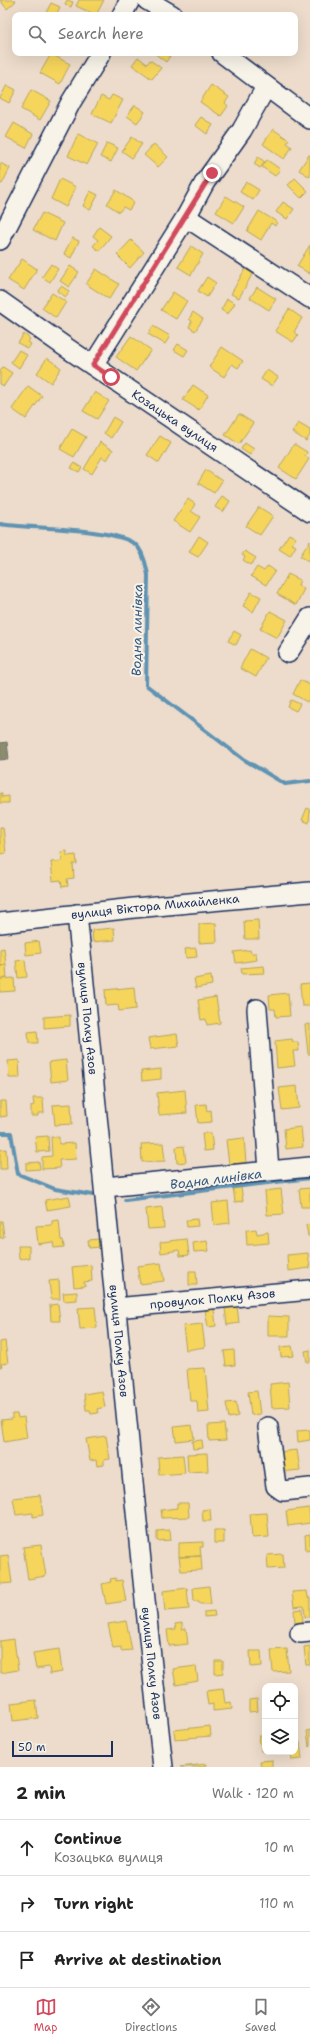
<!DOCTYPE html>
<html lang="en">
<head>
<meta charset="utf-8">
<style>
  :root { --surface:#fff; --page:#f2f2f2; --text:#222; --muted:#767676; --line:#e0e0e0; --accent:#d1495b }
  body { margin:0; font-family:"Shantell Sans",sans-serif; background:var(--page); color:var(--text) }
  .controls { position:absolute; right:12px; bottom:12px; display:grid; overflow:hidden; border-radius:8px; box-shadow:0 4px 16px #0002 }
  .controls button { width:36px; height:36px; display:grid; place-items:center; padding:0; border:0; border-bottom:1px solid var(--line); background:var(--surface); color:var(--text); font:20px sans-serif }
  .scale { position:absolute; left:12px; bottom:10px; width:101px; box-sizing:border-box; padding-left:4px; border:2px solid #1b2f5e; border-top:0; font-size:11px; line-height:14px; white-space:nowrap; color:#1b2f5e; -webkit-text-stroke:3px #f7f3e8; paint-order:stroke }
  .stop { position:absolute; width:12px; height:12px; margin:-9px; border:3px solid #d1495b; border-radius:50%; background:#fff }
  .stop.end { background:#d1495b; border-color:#fff; box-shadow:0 1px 4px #0008 }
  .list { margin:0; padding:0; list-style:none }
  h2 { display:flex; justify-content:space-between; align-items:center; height:52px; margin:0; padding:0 16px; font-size:17px }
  h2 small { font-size:13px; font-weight:400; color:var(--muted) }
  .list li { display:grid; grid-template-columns:26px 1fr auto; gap:12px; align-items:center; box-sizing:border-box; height:56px; padding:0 16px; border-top:1px solid var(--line) }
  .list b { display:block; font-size:15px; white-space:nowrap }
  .list p { margin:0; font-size:13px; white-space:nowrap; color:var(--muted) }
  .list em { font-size:13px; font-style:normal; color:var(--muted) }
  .icon { flex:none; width:22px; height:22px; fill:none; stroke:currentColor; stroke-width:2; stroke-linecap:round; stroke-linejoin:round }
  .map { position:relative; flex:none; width:310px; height:1767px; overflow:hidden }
  .search { position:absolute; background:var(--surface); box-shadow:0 4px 16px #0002; left:12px; right:12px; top:12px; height:44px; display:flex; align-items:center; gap:10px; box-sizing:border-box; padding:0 14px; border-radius:8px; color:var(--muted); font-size:15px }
  .sheet { height:220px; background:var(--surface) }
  nav { display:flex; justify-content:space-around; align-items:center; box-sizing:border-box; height:56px; border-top:1px solid var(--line); background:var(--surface); font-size:11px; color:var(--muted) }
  nav a { display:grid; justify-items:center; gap:2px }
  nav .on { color:var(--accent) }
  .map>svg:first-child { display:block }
</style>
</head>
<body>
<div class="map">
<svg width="310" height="1767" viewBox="0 0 310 1767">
  <rect width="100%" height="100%" fill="#eddccb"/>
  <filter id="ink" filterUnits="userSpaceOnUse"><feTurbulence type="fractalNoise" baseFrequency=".025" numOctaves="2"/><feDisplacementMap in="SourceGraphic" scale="8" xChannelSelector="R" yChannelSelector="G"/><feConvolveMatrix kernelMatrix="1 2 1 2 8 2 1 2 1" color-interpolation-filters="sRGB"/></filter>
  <g filter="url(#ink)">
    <path fill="#f6d55c" stroke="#b4a35d" d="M0 0H15L16 1 7 9Z
      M67 0 73 2 71 7 65 4Z
      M79 0H104L96 15 76 6Z
      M51 3 60 7 56 15H45Z
      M154 53H172L166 62Z
      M51 54 70 64 60 84 40 73Z
      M138 57 147 64 150 60 161 68 152 79 132 65Z
      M7 85 16 90 9 103 0 98Z
      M211 85 229 97 225 103 228 106 221 116 200 102Z
      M31 90 51 101 40 120 21 109Z
      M112 95 123 100 111 123 92 114 101 96 109 100Z
      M135 105 145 112 137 123 127 116Z
      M201 117 213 125 207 134 195 125Z
      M14 123 33 134 26 148 6 137Z
      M273 129 289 140 287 143 292 147 284 159 263 144Z
      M78 134 98 144 87 165 68 156Z
      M132 137 142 144 132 158 122 151Z
      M107 143 118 148 111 162 100 157Z
      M154 144 168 157 158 167 144 155Z
      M309 155H310V177L299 170Z
      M258 157 265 162 260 168 254 164Z
      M267 160 280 169 275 176 262 167Z
      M0 163 10 168 2 184 0 183Z
      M295 178 308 191 301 198 288 185Z
      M60 179 76 187 66 207 51 199Z
      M246 182 259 190 253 200 240 192Z
      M116 190 134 202 129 210 123 207 119 212 107 204Z
      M90 191 98 195 90 210 83 206Z
      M226 196 244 207 234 223 216 212Z
      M283 202 294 209 287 219 276 212Z
      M259 211 277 222 275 226 271 223 261 240 247 231Z
      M42 213 63 223 55 241 33 230Z
      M99 227 111 236 99 251 93 246 98 240 93 236Z
      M72 238 79 241 71 258 64 254Z
      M131 240 144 252 130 268 117 255Z
      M310 245V274L297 266Z
      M191 246 203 254 191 275 178 267Z
      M22 259 37 269 24 290 8 280Z
      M51 264 58 269 50 282 42 277Z
      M70 266 79 272 69 287 60 281Z
      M96 269 119 284 109 299 86 284Z
      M245 269 253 273 239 298 231 294Z
      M207 277 216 283 207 297 198 291Z
      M61 286 69 291 66 297 57 291Z
      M257 287 276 299 269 310 250 298Z
      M173 292 187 301 176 319 161 310Z
      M52 293 66 302 56 318 42 308Z
      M227 299 235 303 228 314 221 310Z
      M289 309 302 318 294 332 298 335 293 342 275 331Z
      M193 312 203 319 195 331 189 327 192 321 189 319Z
      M153 326 170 336 165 344 148 334Z
      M24 334 30 339 28 342 31 344 28 349 18 343Z
      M131 336 151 350 136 371 116 357Z
      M178 344 188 350 184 356 174 350Z
      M222 347 243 361 238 368 232 364 224 377 209 367Z
      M19 350 27 355 19 368 11 362Z
      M47 358 61 368 51 383 37 373Z
      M3 367 12 373 4 386 0 384V371Z
      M267 370 278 377 272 386 261 379Z
      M193 385 208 395 199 410 183 400Z
      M28 386 42 396 26 419 12 409Z
      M95 392 109 401 97 419 83 411Z
      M239 414 253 423 239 444 225 435Z
      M113 417 121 422 111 438 104 433Z
      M298 423 310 430V435L306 441 292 432Z
      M72 429 86 437 74 457 60 449Z
      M160 436 171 443 159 463 147 455Z
      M100 442 113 450 107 460 102 457 92 474 84 469Z
      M245 443 254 449 250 455 241 449Z
      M294 444 307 452 305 456 309 459 296 479 279 468Z
      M74 463 82 468 79 472 71 468Z
      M206 470 222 481 214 493 198 483Z
      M222 496 230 501 223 512 215 507Z
      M188 499 195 504 191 511 200 517 190 532 173 521Z
      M259 507 273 516 260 535 246 526Z
      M289 534 296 538 292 544 296 546 290 556 279 549Z
      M199 536 208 542 198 557 189 552Z
      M310 541V562L300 556Z
      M245 551 256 558 251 565 243 560 245 557 242 555Z
      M268 566 275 571 266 585 251 576 257 567 264 571Z
      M288 574 300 580 298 585 304 589 296 605 277 594Z
      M251 592 261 597 253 612 243 606Z
      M270 611 287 620 277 638 260 629Z
      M234 631 241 635 236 645 228 641Z
      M250 649 266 658 256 677 240 668Z
      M300 680 310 685V697L307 702 293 694Z
      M291 700 300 704 296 711 288 707Z
      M0 793H2V797L9 796V803H0Z
      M307 808 310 810 309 823 302 820Z
      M0 827H3L6 853 0 854Z
      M67 851V856L76 855 77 864H73L74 878 67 879 68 886 62 887 61 880 53 881 51 862 62 861 61 852Z
      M258 920 259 939H245L244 921Z
      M216 923 217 942 199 943V924Z
      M114 928 115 940 93 942 92 930Z
      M39 941 41 953 26 955 25 943Z
      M4 948 6 965 0 966V949Z
      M196 948 197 957 186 958 185 949Z
      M250 950 251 953H256L257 960 236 963 234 952Z
      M25 960 27 977 18 978 16 961Z
      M6 965 7 978 0 979V966Z
      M264 966 265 973 242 974 241 968Z
      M211 976 212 985 196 988 194 979Z
      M14 978 15 991 0 992V979Z
      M310 983V1006H302L300 984Z
      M134 987 136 1009 119 1011 118 1005 106 1006 105 990Z
      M288 993 290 1016 276 1017 275 1009H270L269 995Z
      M216 997 220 1023 207 1025 206 1019 201 1020 198 1000Z
      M70 1015V1026L44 1028V1017Z
      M310 1024V1054H308L305 1025Z
      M37 1031 38 1043H29L28 1032Z
      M177 1034 179 1046 150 1049 148 1038Z
      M292 1039 293 1042H298L299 1051H293L295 1066 277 1068 275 1041Z
      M19 1060 20 1078H9L8 1061Z
      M66 1060 68 1080 51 1082 49 1062Z
      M161 1069V1079L142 1081 141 1071Z
      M297 1086 299 1108 282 1110 279 1088Z
      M185 1090 187 1113 159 1115 157 1093Z
      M33 1098H43L44 1113H38V1116H31V1106L34 1105Z
      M0 1101H6L7 1116 0 1117Z
      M71 1104 72 1124 55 1125 53 1105Z
      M206 1104 207 1111 211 1110 212 1122 198 1123 196 1105Z
      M301 1127 303 1147 286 1149 284 1129Z
      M202 1133H211L213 1150 204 1151Z
      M48 1136 49 1151 37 1152 35 1137Z
      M51 1137H59V1144L75 1143 76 1159 59 1160 60 1168 42 1169V1157L52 1156Z
      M244 1138 246 1163 229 1164 226 1140Z
      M163 1143 165 1161 142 1162 141 1144Z
      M184 1146 186 1162 177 1163 176 1147Z
      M6 1149 7 1169H0V1150Z
      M39 1162 40 1169 26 1170V1163Z
      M233 1187H241L243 1201 235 1202Z
      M310 1188V1207H301L299 1189Z
      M281 1189 284 1214 267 1215 265 1191Z
      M69 1196 71 1206 47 1210 45 1200Z
      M228 1201 230 1223 214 1225 212 1203Z
      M162 1207 164 1228 148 1229 146 1209Z
      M197 1219 198 1226 187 1227 186 1220Z
      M59 1220 61 1240H63L64 1247 54 1248 53 1242 38 1244 36 1226 52 1225V1221Z
      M0 1221H2L4 1237 0 1238Z
      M310 1224V1236H308L306 1225Z
      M256 1229 257 1234 268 1232 269 1243 247 1245 246 1230Z
      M99 1239 100 1247 89 1248 88 1240Z
      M187 1239 189 1255 180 1256 179 1250 161 1253 160 1242Z
      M207 1241 209 1251 194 1252 193 1243Z
      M18 1246H29V1258L19 1259Z
      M308 1253 310 1268 288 1271 287 1255Z
      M161 1263 164 1281 140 1284 137 1266Z
      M91 1265 92 1281 84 1282 85 1286 74 1287 72 1267Z
      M189 1271H196L197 1285H189Z
      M59 1280 60 1299H51L49 1281Z
      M77 1292V1300L64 1301 63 1293Z
      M58 1304 60 1321H51L50 1305Z
      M237 1306 239 1323 227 1325 225 1308Z
      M95 1307 97 1328 80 1329 78 1308Z
      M214 1309 216 1326 208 1327 205 1310Z
      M268 1316 289 1317V1336H268Z
      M202 1324 205 1347 186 1350 183 1326Z
      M5 1341 8 1363 1 1364 2 1367H0V1342Z
      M292 1346 294 1356 281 1357 280 1347Z
      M234 1350 235 1365 226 1366 224 1351Z
      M310 1350V1362H307L305 1351Z
      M205 1368 209 1412 198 1413 197 1401H190L187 1369Z
      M288 1382 290 1407 272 1408 270 1384Z
      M102 1391 105 1407 97 1409 98 1413 91 1414 90 1410H86L84 1394Z
      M257 1391 260 1414 251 1415 248 1392Z
      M236 1402 238 1416 229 1418 226 1403Z
      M12 1414H17L18 1418 24 1417 27 1438 4 1442 1 1420 12 1419Z
      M224 1424 226 1440 209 1441 208 1425Z
      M192 1425 194 1439 176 1441 174 1427Z
      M310 1430V1440L298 1442 297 1431Z
      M106 1436 110 1459 104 1460V1465L97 1466 96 1460 90 1461 86 1439Z
      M202 1440 203 1448 193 1449 192 1441Z
      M297 1450 300 1470 280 1472 278 1452Z
      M207 1453 208 1471 188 1472 187 1454Z
      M183 1455 185 1473 159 1475 158 1457Z
      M40 1495 43 1515 33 1517V1513L16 1515 13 1498Z
      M177 1503H188L189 1517 162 1518 161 1510 177 1508Z
      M309 1508 310 1523 288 1526 286 1511Z
      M210 1509 211 1521H203L202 1510Z
      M267 1513 269 1537 252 1538 250 1514Z
      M170 1530 171 1540 157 1541V1531Z
      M214 1530H224V1543H214Z
      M310 1534V1550L306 1551 305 1535Z
      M203 1542V1547H200L201 1556 179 1557V1543Z
      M41 1545 46 1576 28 1579 23 1547Z
      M283 1554 284 1568 268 1569 267 1555Z
      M8 1555 12 1583 0 1584V1556Z
      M201 1556 202 1570 181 1571 179 1557Z
      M116 1578V1581L122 1580 126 1601 106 1604 102 1584 111 1582 110 1579Z
      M209 1586 211 1604H200L199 1601H194L193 1588Z
      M187 1588 189 1609 165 1611 163 1591Z
      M307 1591 308 1598 310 1597V1617H305L304 1606 294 1607 292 1592Z
      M302 1609 303 1622 295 1623 294 1610Z
      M214 1611 215 1616 204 1617V1612Z
      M126 1621 132 1650 121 1651V1647L113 1648 108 1624Z
      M182 1623V1629L186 1628 188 1644 169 1646 167 1630 176 1629 175 1624Z
      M14 1639 18 1670 0 1673V1641Z
      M310 1646V1665H306L304 1647Z
      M59 1649 62 1672 50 1674 49 1667 36 1669 33 1653Z
      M287 1649 289 1671 273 1672 271 1650Z
      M250 1651H261L262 1666 251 1667Z
      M215 1661H223V1673L215 1674Z
      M196 1666 198 1681 176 1685 173 1669Z
      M223 1689 225 1703 231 1702 232 1709 213 1711V1704L208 1705 206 1691Z
      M257 1699 258 1711 249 1712V1700Z
      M36 1700 38 1718 13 1721 11 1703Z
      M210 1726 211 1736 175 1739 174 1730Z
      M310 1730V1746L309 1747 307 1731Z
      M259 1736H265V1751H261Z
      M295 1742H300L302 1759 292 1760 291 1752H295Z
      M272 1760V1767H261L260 1761Z
      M206 1764V1767H180Z"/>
    <path fill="#8c8c6e" stroke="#6a7069" d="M7 742 9 759 0 760V743Z"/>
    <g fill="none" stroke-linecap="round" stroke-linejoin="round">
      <path stroke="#5e93b3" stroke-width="4" d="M0 524C28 529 122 527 138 547 144 555 146 565 148 575L146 685 243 759 285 784 310 781
        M0 1133H11L18 1174 55 1189 93 1195
        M125 1200 310 1178"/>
      <defs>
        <g id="minor">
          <path d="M147 0 172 15"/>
          <path d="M122 15 130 0"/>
          <path d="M222 53 310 119"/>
          <path d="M186 217 310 298"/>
          <path d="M0 240 71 102 101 53"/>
          <path id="s1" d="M0 301 64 346 310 512"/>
          <path d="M93 365 186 217 205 182 242 130 266 87"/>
          <path d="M288 653 310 618"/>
          <path id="s2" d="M77 914C106 1198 131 1483 163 1767"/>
          <path id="s3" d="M0 923 134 908 310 892"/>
          <path d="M257 1009 269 1170"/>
          <path d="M105 1187 310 1167"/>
          <path id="s4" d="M115 1308 310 1290"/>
          <path d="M268 1427 276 1486 283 1491 310 1488"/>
          <path d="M300 1633 310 1632"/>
        </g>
      </defs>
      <use href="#minor" stroke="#1b2f5e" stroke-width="22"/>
      <use href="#minor" stroke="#f7f3e8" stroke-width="19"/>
    </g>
  </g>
  <g fill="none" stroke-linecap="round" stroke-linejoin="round" filter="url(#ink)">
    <path stroke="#d1495b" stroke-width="5" d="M111 377 93 365 212 173"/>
  </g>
  <g text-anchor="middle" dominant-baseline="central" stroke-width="4" stroke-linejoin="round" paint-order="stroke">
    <g font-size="12" fill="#1b2f5e" stroke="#f7f3e8">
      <text stroke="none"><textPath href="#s1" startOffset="212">Козацька вулиця</textPath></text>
      <text stroke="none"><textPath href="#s3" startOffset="156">вулиця Віктора Михайленка</textPath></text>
      <text stroke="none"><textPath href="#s2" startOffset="105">вулиця Полку Азов</textPath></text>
      <text stroke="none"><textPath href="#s4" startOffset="98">провулок Полку Азов</textPath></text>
      <text stroke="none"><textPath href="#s2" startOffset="429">вулиця Полку Азов</textPath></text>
      <text stroke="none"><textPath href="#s2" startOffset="753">вулиця Полку Азов</textPath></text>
    </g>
    <g font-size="13" font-style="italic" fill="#375981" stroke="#f7f3e8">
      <text transform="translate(137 630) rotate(-89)">Водна линівка</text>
      <text transform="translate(216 1179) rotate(-7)">Водна линівка</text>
    </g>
  </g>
</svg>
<div class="controls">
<button><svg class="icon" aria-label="locate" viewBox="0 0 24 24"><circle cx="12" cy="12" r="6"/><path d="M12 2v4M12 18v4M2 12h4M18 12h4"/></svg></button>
<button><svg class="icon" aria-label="layers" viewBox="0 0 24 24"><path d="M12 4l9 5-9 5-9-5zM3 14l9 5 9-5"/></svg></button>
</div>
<div class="scale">50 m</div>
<div class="stop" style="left:111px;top:377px"></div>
<div class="stop end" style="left:212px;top:173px"></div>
<div class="search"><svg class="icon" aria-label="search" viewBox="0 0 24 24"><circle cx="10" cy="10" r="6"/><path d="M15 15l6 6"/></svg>Search here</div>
</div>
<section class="sheet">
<h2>2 min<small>Walk · 120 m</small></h2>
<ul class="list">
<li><svg class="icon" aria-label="ahead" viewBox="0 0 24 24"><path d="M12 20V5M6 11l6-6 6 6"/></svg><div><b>Continue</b><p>Козацька вулиця</p></div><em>10 m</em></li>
<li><svg class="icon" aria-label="right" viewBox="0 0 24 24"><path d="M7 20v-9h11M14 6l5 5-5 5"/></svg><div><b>Turn right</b></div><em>110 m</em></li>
<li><svg class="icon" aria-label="arrive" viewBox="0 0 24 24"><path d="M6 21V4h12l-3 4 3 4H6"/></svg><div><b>Arrive at destination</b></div></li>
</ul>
</section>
<nav>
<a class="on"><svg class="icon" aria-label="map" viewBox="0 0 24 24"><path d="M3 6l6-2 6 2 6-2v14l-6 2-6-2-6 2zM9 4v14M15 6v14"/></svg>Map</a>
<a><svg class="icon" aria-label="directions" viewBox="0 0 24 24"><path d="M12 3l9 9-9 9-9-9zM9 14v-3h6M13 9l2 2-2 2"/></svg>Directions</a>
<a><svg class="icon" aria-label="saved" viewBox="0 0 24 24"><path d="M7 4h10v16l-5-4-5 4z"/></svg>Saved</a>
</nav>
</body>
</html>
